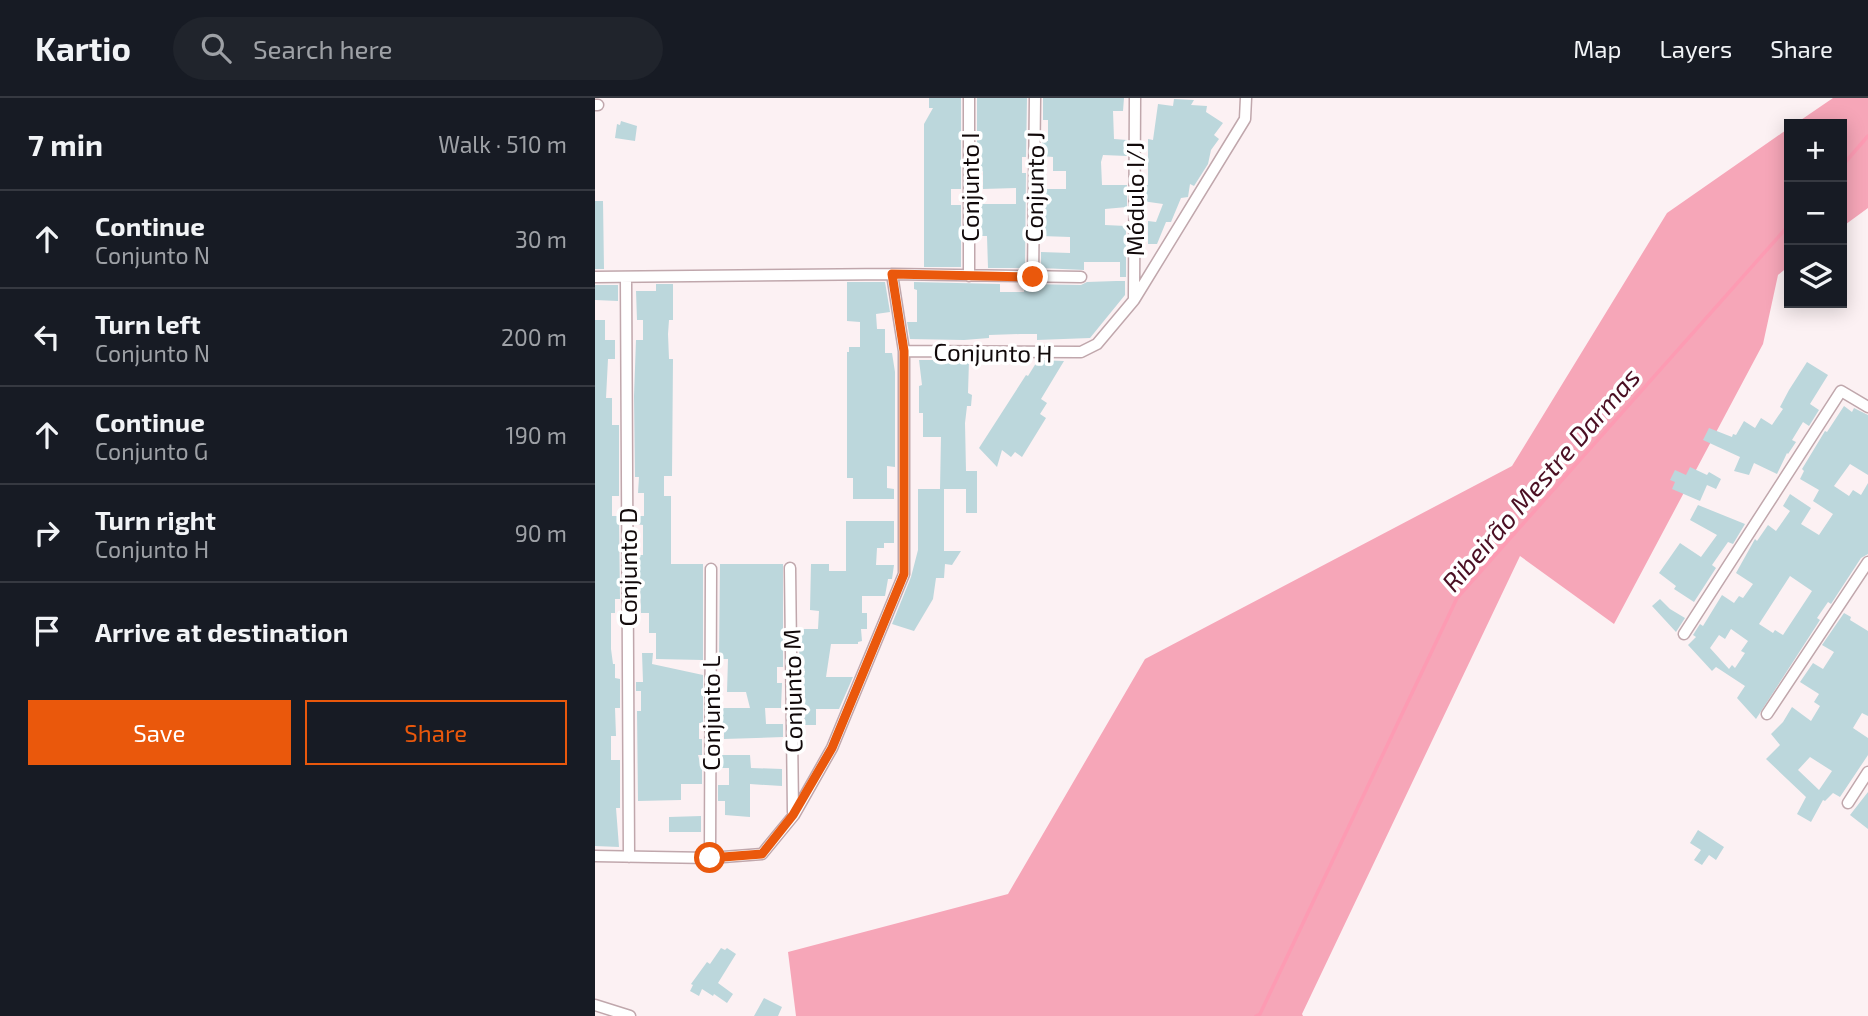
<!DOCTYPE html>
<html lang="en">
<head>
<meta charset="utf-8">
<style>
  :root { --surface:#171b24; --page:#20242c; --text:#f1f3f6; --muted:#9ea1a6; --line:#363941; --accent:#ea580c }
  body { margin:0; font-family:"Exo 2",sans-serif; background:var(--page); color:var(--text) }
  .controls { position:absolute; right:21px; top:21px; display:grid; overflow:hidden; border-radius:0px; box-shadow:0 4px 18px #0003 }
  .controls button { width:63px; height:63px; display:grid; place-items:center; padding:0; border:0; border-bottom:2px solid var(--line); background:var(--surface); color:var(--text); font:35px sans-serif }
  .stop { position:absolute; width:21px; height:21px; margin:-16px; border:5px solid #ea580c; border-radius:50%; background:#fff }
  .stop.end { background:#ea580c; border-color:#fff; box-shadow:0 2px 7px #0008 }
  .list { margin:0; padding:0; list-style:none }
  h2 { display:flex; justify-content:space-between; align-items:center; height:91px; margin:0; padding:0 28px; font-size:30px }
  h2 small { font-size:23px; font-weight:400; color:var(--muted) }
  .list li { display:grid; grid-template-columns:46px 1fr auto; gap:21px; align-items:center; box-sizing:border-box; height:98px; padding:0 28px; border-top:2px solid var(--line) }
  .list b { display:block; font-size:26px; white-space:nowrap }
  .list p { margin:0; font-size:23px; white-space:nowrap; color:var(--muted) }
  .list em { font-size:23px; font-style:normal; color:var(--muted) }
  .actions { display:flex; gap:14px; padding:21px 28px }
  .actions a { flex:1; padding:16px 0; border:2px solid var(--accent); border-radius:0px; text-align:center; font-size:24px; color:var(--accent) }
  .actions .main { background:var(--accent); color:#fff }
  .icon { flex:none; width:38px; height:38px; fill:none; stroke:currentColor; stroke-width:2; stroke-linecap:round; stroke-linejoin:round }
  .map { position:relative; flex:none; width:1273px; height:918px; overflow:hidden }
  header { display:flex; align-items:center; gap:42px; box-sizing:border-box; height:98px; padding:0 35px; background:var(--surface); border-bottom:2px solid var(--line) }
  header strong { font-size:33px }
  nav { display:flex; gap:38px; margin-inline-start:auto; font-size:24px }
  .search { width:490px; height:63px; background:var(--page); display:flex; align-items:center; gap:18px; box-sizing:border-box; padding:0 24px; border-radius:38px; color:var(--muted); font-size:26px }
  main { display:flex }
  aside { flex:1; background:var(--surface) }
  .map>svg:first-child { display:block }
</style>
</head>
<body>
<header>
<strong>Kartio</strong>
<div class="search"><svg class="icon" aria-label="search" viewBox="0 0 24 24"><circle cx="10" cy="10" r="6"/><path d="M15 15l6 6"/></svg>Search here</div>
<nav><a>Map</a><a>Layers</a><a>Share</a></nav>
</header>
<main>
<aside>
<h2>7 min<small>Walk · 510 m</small></h2>
<ul class="list">
<li><svg class="icon" aria-label="ahead" viewBox="0 0 24 24"><path d="M12 20V5M6 11l6-6 6 6"/></svg><div><b>Continue</b><p>Conjunto N</p></div><em>30 m</em></li>
<li><svg class="icon" aria-label="left" viewBox="0 0 24 24"><path d="M17 20v-9H6M10 6l-5 5 5 5"/></svg><div><b>Turn left</b><p>Conjunto N</p></div><em>200 m</em></li>
<li><svg class="icon" aria-label="ahead" viewBox="0 0 24 24"><path d="M12 20V5M6 11l6-6 6 6"/></svg><div><b>Continue</b><p>Conjunto G</p></div><em>190 m</em></li>
<li><svg class="icon" aria-label="right" viewBox="0 0 24 24"><path d="M7 20v-9h11M14 6l5 5-5 5"/></svg><div><b>Turn right</b><p>Conjunto H</p></div><em>90 m</em></li>
<li><svg class="icon" aria-label="arrive" viewBox="0 0 24 24"><path d="M6 21V4h12l-3 4 3 4H6"/></svg><div><b>Arrive at destination</b></div></li>
</ul>
<div class="actions"><a class="main">Save</a><a>Share</a></div>
</aside>
<div class="map">
<svg width="1273" height="918" viewBox="0 0 1273 918">
  <rect width="100%" height="100%" fill="#fcf1f3"/>
  <path fill="#f6a6b8" d="M1238 0H1273V110L1247 129V26H1200Z
    M1194 30V168L1183 177 1168 246 1019 526 925 458 707 916 708 918H201L193 854 413 796 550 561 917 368 1072 115Z"/>
  <g fill="none" stroke-linecap="round" stroke-linejoin="round">
    <path stroke="#fd9bb3" stroke-width="3.5" d="M1247 68 1273 38
      M661 918 665 916 862 500 1194 127"/>
  </g>
  <path fill="#bcd7dc" fill-rule="evenodd" d="M334 0H366V91H356V107H366V169H329V26L338 10H334Z
    M382 0H432L431 59H427V75H431L430 170H393L392 138H382V123H386V106H421V90L388 91V73L382 75Z
    M448 0H529L528 13H518L519 41 532 42V58L508 57 506 64 507 87H532V109L510 111V127L531 128V179H525V164H489V172L446 170V154L475 155V139L446 138 447 91H471V73H458V59L447 58V43H453V22H448Z
    M579 1 599 2 596 7 612 8 611 14 628 25 619 37 624 41 616 52 613 66 599 88 595 86 593 99 586 100 576 124H571L562 146H553V123L561 124 568 106 547 103V87H553V41L558 42 563 6 578 8Z
    M26 23 42 28 40 43 20 40 22 26 25 27Z
    M0 103H8L9 171H0Z
    M521 183H530V197L495 240 442 242V236H425L394 237V240L369 242 315 241 312 224H322V192L319 191V184L405 186V194H429L430 186 486 187 492 184Z
    M252 184H290L295 214 281 216 282 231H290V255H297L300 274V369L292 368V390L299 391V401H258V380H252V254H254V249H265V224L252 223Z
    M61 186H78V222H74L73 236 74 261H78L77 378H69V398H76V466H108V562L61 561V535H54V515H46L44 457H48V427L40 426V418H49V395H43L44 379H40L39 298 41 242H48V222H42L41 193H61Z
    M0 187H23V203L0 202Z
    M0 222H10V242H20V261H13L11 300H17V327H24V398H17V418H24L25 501H20V515H16V551L18 566H20V580L25 581V610H20L21 638H16V662H25V710H21L24 749 0 748Z
    M324 262H374L373 295 377 297 376 308H372L370 325 371 373H382V415H371V391H345L346 339H328V315H324V288L327 287Z
    M443 262 469 263 446 301 452 305 445 316 451 320 427 359 420 354 416 359 407 352 402 369 384 350 431 277 433 278Z
    M1212 264 1233 277 1215 306 1224 312 1214 328 1208 324 1197 342 1201 344 1193 356 1192 355 1182 376 1159 365 1154 377 1139 373 1145 359 1108 342 1114 330 1137 339 1138 336 1141 337 1149 323 1160 330 1166 320 1177 327 1188 311 1185 309 1194 292Z
    M1249 308 1257 314 1259 310 1273 317V377L1255 366 1239 388 1254 398 1258 392 1266 397 1273 385V456L1266 460 1236 506 1233 504 1222 520 1225 522 1161 621 1142 600 1150 588 1121 569 1117 573 1093 547 1101 539 1098 537 1105 526 1108 528 1127 497 1139 505 1144 498 1148 500 1158 486 1141 475 1160 441 1162 443 1173 427 1181 433 1195 413 1188 408 1195 396 1216 410 1206 426 1224 437 1238 416 1218 403 1224 392 1205 381 1209 373 1207 371 1230 333 1232 334ZM1195 478 1217 493 1188 537 1180 532 1178 535 1164 526ZM1136 531 1153 543 1146 553 1150 555 1140 570 1137 567 1134 571 1115 550 1124 537 1130 541Z
    M1095 369 1112 377 1114 374 1126 381 1121 391 1112 387 1105 403 1077 391 1080 384 1075 382 1080 372 1091 377Z
    M323 391H349V453H366L357 467 350 466 349 480H341L338 501 319 533 297 526 316 479 323 452Z
    M1103 407 1150 426 1138 446 1133 444 1117 467 1121 470 1099 504 1079 491 1081 488 1064 475 1085 445 1106 459 1122 437 1095 422Z
    M251 423H299V445H289V450H282L281 467H299L297 481H293L290 498H267V515H272V531H266L267 543 263 544V546H236L231 579H258L244 611H221V627H205L204 531H223L224 513 215 512 216 466H234V473H251Z
    M125 466H188V569H182V585H187L186 610H170L171 626H188V639L129 641V633H126V626H123V610H155L151 594H132L133 561H124Z
    M1065 501 1075 511 1090 520 1081 534 1057 508Z
    M1249 515 1256 519 1255 522 1273 533V618L1267 615 1258 630 1273 640V657L1245 699 1238 695 1230 703 1228 702 1216 724 1202 716 1211 699 1171 661 1185 647 1176 636 1188 624 1197 609 1216 623 1225 608 1219 604 1224 596 1205 584 1218 565 1228 571 1239 554 1227 547ZM1215 659 1237 673 1224 692 1203 672Z
    M47 555H58L57 566 108 577V625H104V641H107V657H103L107 672V686H86V702L43 703 42 613H46V593H41V584H48Z
    M123 657H155L156 670 187 671V688L155 686V719L130 717V703H123V687H134V670H123Z
    M1273 694V731L1255 717Z
    M106 718V734H74V719Z
    M1103 732 1129 749 1121 762 1114 757 1107 767 1099 762 1106 752 1095 745Z
    M126 850 130 852 132 850 141 856 123 885 138 896 132 905 119 896 118 898 107 891 104 898 95 893 98 887 96 886 112 864 115 866Z
    M169 900 187 909 183 918H159Z"/>
  <g fill="none" stroke-linecap="round" stroke-linejoin="round">
    <defs>
      <path id="street" d="M0 7H3
        M374 178V0
        M0 179 297 176 486 179
        M438 179 440 0
        M31 180 34 759
        M539 200 540 0
        M309 253 486 254 502 246 539 202 650 21 651 0
        M195 470 198 714
        M1089 536 1246 293 1273 309
        M1172 616 1273 464
        M1253 705 1273 674
        M0 758 115 760 167 756 199 717 237 650 309 476V253L297 176
        M115 760 116 471
        M0 907 35 918"/>
    </defs>
    <use href="#street" stroke="#c0a7ac" stroke-width="13"/>
    <use href="#street" stroke="#fff" stroke-width="10"/>
  </g>
  <g fill="none" stroke-linecap="round" stroke-linejoin="round">
    <path stroke="#ea580c" stroke-width="9" d="M115 760 167 756 198 717 237 650 309 476V253L297 176 438 179"/>
  </g>
  <g text-anchor="middle" dominant-baseline="central" stroke-width="7" stroke-linejoin="round" paint-order="stroke">
    <g font-size="24" fill="#11090a" stroke="#fff">
      <text transform="translate(374 89) rotate(-90)">Conjunto I</text>
      <text transform="translate(439 89) rotate(-89)">Conjunto J</text>
      <text transform="translate(539 101) rotate(-90)">Módulo I/J</text>
      <text transform="translate(398 254) rotate(1)">Conjunto H</text>
      <text transform="translate(32 469) rotate(-90)">Conjunto D</text>
      <text transform="translate(197 593) rotate(-91)">Conjunto M</text>
      <text transform="translate(115 615) rotate(-90)">Conjunto L</text>
    </g>
    <g font-size="26" font-style="italic" fill="#4b0f23" stroke="#fff">
      <text transform="translate(945 381) rotate(-49)">Ribeirão Mestre Darmas</text>
    </g>
  </g>
</svg>
<div class="controls">
<button>+</button>
<button>−</button>
<button><svg class="icon" aria-label="layers" viewBox="0 0 24 24"><path d="M12 4l9 5-9 5-9-5zM3 14l9 5 9-5"/></svg></button>
</div>
<div class="stop" style="left:115px;top:760px"></div>
<div class="stop end" style="left:438px;top:179px"></div>
</div>
</main>
</body>
</html>
